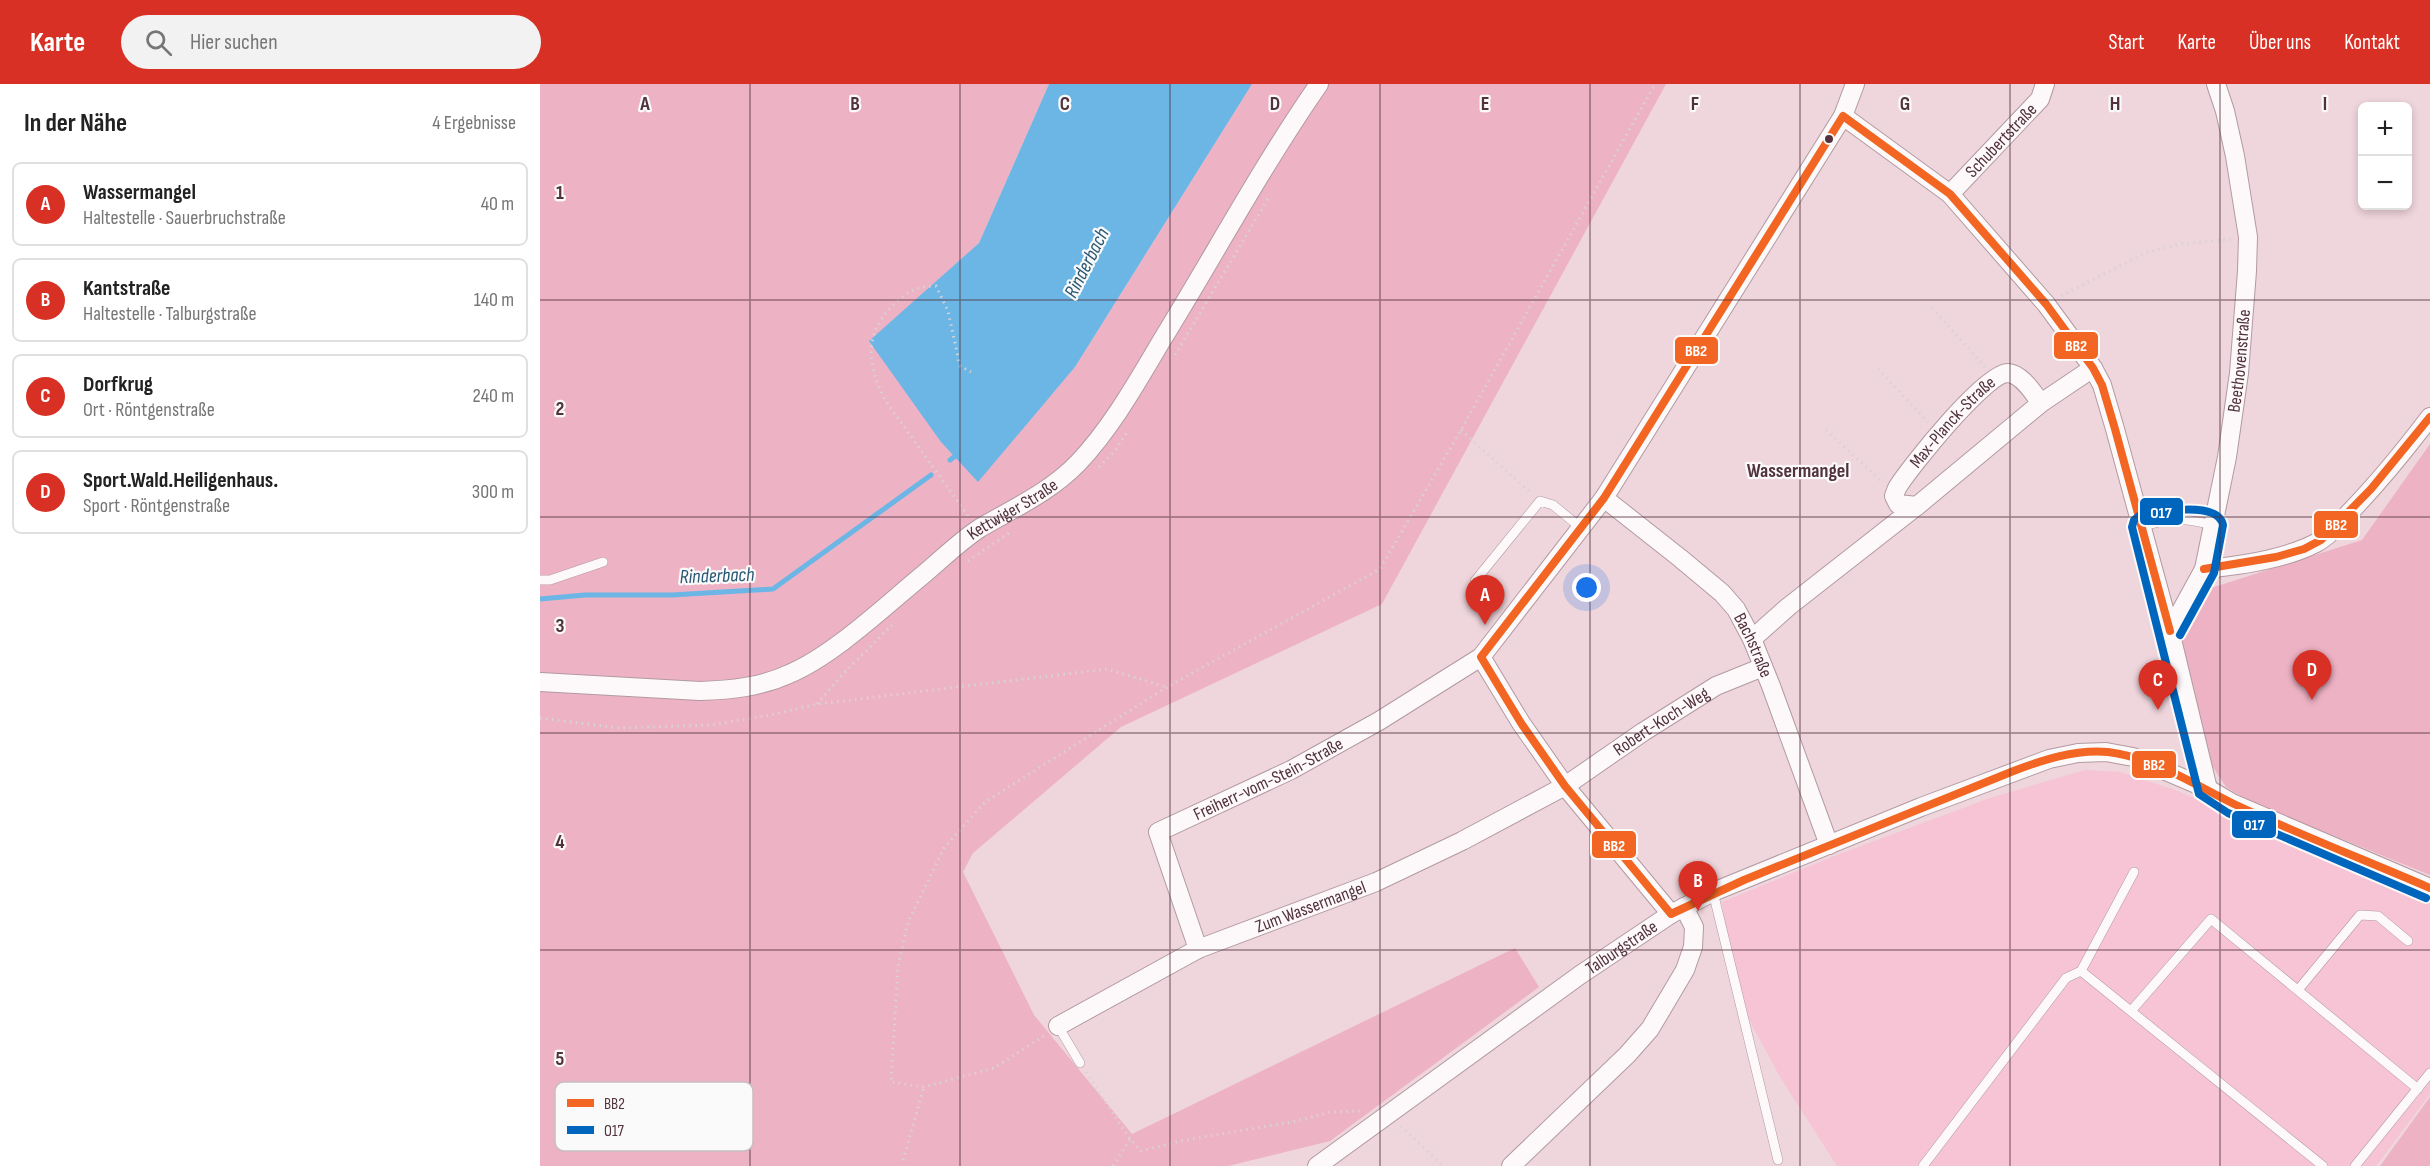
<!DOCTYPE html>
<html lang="de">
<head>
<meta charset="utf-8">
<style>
  :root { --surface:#fff; --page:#f2f2f2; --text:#222; --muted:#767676; --line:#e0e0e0; --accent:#d93025 }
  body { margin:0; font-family:"Sofia Sans Condensed",sans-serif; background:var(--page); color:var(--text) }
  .controls { position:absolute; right:18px; top:18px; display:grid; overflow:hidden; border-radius:9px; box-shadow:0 3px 9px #0003 }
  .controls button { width:54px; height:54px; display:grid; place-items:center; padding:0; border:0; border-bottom:2px solid var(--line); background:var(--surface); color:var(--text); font:30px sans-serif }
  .you { position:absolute; left:1047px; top:504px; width:21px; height:21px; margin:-15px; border:4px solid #fff; border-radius:50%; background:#1a73e8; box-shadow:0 0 0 9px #1a73e833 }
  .badge { display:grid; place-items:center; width:39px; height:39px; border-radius:50%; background:var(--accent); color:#fff; font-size:20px; font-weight:700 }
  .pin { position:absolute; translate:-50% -50px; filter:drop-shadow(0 2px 3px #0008) }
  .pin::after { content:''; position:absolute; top:32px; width:21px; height:18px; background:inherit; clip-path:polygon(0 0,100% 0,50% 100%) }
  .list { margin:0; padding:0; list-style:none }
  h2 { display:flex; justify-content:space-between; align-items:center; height:78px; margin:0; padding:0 24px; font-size:26px }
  h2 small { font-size:20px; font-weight:400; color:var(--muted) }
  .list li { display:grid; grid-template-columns:39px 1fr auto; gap:18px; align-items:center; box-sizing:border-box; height:84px; margin:0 12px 12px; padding:0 12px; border:2px solid var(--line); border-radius:9px }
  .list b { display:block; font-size:22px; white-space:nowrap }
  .list p { margin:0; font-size:20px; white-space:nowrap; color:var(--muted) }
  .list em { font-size:20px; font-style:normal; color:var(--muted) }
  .icon { flex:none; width:33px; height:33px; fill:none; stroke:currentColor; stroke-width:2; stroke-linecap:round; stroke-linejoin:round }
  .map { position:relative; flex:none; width:1890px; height:1082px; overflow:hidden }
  header { display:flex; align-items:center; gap:36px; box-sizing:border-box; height:84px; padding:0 30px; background:var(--accent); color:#fff }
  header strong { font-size:28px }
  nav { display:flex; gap:33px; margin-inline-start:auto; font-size:21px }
  .search { width:420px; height:54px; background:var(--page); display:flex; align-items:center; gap:15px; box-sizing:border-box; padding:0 21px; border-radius:33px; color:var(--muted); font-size:22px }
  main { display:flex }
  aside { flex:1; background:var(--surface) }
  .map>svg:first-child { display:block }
</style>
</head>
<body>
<header>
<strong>Karte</strong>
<div class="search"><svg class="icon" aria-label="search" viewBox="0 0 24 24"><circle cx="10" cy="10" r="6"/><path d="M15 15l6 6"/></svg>Hier suchen</div>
<nav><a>Start</a><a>Karte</a><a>Über uns</a><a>Kontakt</a></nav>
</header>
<main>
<aside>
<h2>In der Nähe<small>4 Ergebnisse</small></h2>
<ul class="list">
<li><span class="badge">A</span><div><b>Wassermangel</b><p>Haltestelle · Sauerbruchstraße</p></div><em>40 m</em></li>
<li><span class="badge">B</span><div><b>Kantstraße</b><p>Haltestelle · Talburgstraße</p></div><em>140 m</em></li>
<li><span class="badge">C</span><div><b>Dorfkrug</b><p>Ort · Röntgenstraße</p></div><em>240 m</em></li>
<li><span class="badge">D</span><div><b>Sport.Wald.Heiligenhaus.</b><p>Sport · Röntgenstraße</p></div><em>300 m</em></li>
</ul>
</aside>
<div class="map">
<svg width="1890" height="1082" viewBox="0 0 1890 1082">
  <rect width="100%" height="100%" fill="#efd5dc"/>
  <path fill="#f6c4d4" d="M1545 686 1580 688 1638 707 1868 810 1890 817V1010L1836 1082H1297L1240 993 1205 928 1191 882 1182 818 1297 771 1450 714Z"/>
  <path fill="#eeb2c5" d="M0 0H509L439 159 330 257 438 397 535 283 712 0H1126L842 520 581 643 433 769 423 788 494 931 592 1050 975 864 999 903 790 1057 688 1082H0Z
    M1890 360V791L1709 717 1686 703 1669 677 1640 556 1665 506 1822 456Z
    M1890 1013V1082H1840Z"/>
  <path fill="#6bb6e5" d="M509 0H712L535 283 438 398 401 358 329 257 439 159Z"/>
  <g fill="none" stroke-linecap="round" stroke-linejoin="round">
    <path stroke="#6bb6e5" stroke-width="5" d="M410 376 419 369
      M0 515 45 511H132L233 505 391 391"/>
    <defs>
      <path id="service" d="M1602 442C1634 434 1640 433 1673 441
        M0 496H10L63 478
        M935 497 1000 417 1013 421 1041 444
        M1173 808 1238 1076
        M1541 887 1594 788
        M1758 906 1820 831 1838 832 1868 857
        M1591 927 1671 835 1878 1005
        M518 942 540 979
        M1383 1082 1526 894 1541 887 1783 1082
        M1815 1082 1890 989"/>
      <g id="minor">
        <path d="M1303 32 1410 110 1506 220 1553 284 1562 301 1575 345 1630 547 1668 705"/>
        <path id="s1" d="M1410 110 1500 15 1505 0"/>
        <path id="s2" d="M1064 414 1140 474 1182 509 1196 525 1212 555 1231 602 1289 761"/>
        <path id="s3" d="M1377 422 1358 420 1354 412 1357 404C1370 383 1446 288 1468 289 1482 290 1493 309 1501 319"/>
        <path d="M1664 485C1698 482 1745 475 1776 459 1789 452 1800 439 1810 428 1839 398 1865 366 1890 333"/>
        <path id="s4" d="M1630 547 1664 485 1687 373 1699 289 1707 187 1708 153 1695 72 1685 27 1676 0"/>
        <path d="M1212 555 1248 523 1377 422 1501 319 1553 284"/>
        <path d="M941 573 981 639 1025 702 1131 830"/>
        <path id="s5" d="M0 598 160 607C191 606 221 603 249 590 294 571 345 522 384 490 402 475 420 457 440 444 474 424 510 408 538 379 572 343 597 298 622 256 675 170 722 82 779 0"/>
        <path id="s6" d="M658 865 618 748 751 686 839 637 941 573 1064 414 1303 32 1315 0"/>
        <path id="s7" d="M518 942 658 865 836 798 922 757 1025 702 1103 648 1176 602 1223 583"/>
        <path id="s8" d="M777 1082 1040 891 1131 830 1173 808 1381 723 1509 675 1538 669 1566 668 1593 673 1668 705 1692 719 1890 804"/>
        <path d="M971 1082 1087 971 1110 945 1145 886 1153 863 1154 843 1144 823"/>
      </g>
    </defs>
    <use href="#service" stroke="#b29aa2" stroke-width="10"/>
    <use href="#minor" stroke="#b29aa2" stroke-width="20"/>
    <path stroke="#dad2d4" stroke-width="3" stroke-dasharray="1.5 4.5" stroke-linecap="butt" d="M1521 212 1605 169 1641 160 1692 155
      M1392 224 1445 283
      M635 271 728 115
      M1338 285 1388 338
      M921 346 991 409
      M1286 346 1342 398
      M559 383 575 367 587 348
      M428 432 345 316C327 280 323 250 355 219 368 207 378 202 396 202L408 227 420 282 431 288
      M428 477 472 447
      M277 620 305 588 352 541
      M0 634 78 644 169 641 226 632 277 620 567 585 627 603
      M504 952 454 984 384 1003 351 998 358 882 368 838 404 764 445 718 627 603 840 485 921 346 1115 0
      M546 988 590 1055 601 1067 640 1057 752 1038 791 1028 824 1027
      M861 1042 903 1082
      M363 1076 384 1003
      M573 1082 590 1055"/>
    <use href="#service" stroke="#fdf9fa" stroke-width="9"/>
    <use href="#minor" stroke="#fdf9fa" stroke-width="18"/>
    <defs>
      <path id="bus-1" d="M1664 485 1736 473 1764 465 1781 456 1831 405 1890 333
        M1630 547 1575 345 1562 301 1553 284 1506 220 1410 110 1303 32 1064 414 941 573 981 639 1025 702 1131 830 1204 796 1471 688C1502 676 1535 665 1568 668 1615 674 1653 700 1694 720 1758 750 1825 776 1890 804"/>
      <path id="bus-2" d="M1640 551 1674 489 1683 441C1678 416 1616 428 1599 432L1594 436 1592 443 1659 710 1688 729 1886 814"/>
    </defs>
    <use href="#bus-1" stroke="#fafafa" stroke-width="12"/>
    <use href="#bus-2" stroke="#fafafa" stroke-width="12"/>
    <use href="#bus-1" stroke="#f26522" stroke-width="8"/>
    <use href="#bus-2" stroke="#0065bd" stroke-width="8"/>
  </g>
  <path fill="none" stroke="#51323d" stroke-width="1.5" stroke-opacity="0.55" d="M210 0V1082M420 0V1082M630 0V1082M840 0V1082M1050 0V1082M1260 0V1082M1470 0V1082M1680 0V1082M0 216H1890M0 433H1890M0 649H1890M0 866H1890"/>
  <circle fill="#51323d" stroke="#fafafa" stroke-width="2" cx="1289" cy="55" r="5"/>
  <g text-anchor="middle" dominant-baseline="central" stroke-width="4.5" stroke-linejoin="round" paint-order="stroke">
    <g font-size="18" fill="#51323d" stroke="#fafafa">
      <text stroke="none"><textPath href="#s1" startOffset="74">Schubertstraße</textPath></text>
      <text stroke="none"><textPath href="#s4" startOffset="282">Beethovenstraße</textPath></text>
      <text stroke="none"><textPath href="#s3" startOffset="123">Max-Planck-Straße</textPath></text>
      <text stroke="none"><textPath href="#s5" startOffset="530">Kettwiger Straße</textPath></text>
      <text stroke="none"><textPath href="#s2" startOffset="213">Bachstraße</textPath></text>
      <text stroke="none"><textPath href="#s7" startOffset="678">Robert-Koch-Weg</textPath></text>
      <text stroke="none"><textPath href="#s6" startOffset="246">Freiherr-vom-Stein-Straße</textPath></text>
      <text stroke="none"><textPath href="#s7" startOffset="280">Zum Wassermangel</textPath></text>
      <text stroke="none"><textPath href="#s8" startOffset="375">Talburgstraße</textPath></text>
    </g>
    <g font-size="20" font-style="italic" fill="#2a5773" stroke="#fafafa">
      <text transform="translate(547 179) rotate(-63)">Rinderbach</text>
      <text transform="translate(177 492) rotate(-2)">Rinderbach</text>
    </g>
    <g font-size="20" font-weight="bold" fill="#51323d" stroke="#fafafa">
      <text x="1258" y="387">Wassermangel</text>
    </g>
  </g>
  <rect x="15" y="998" width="198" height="69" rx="9" fill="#fafafa" stroke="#c7bec1" stroke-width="1.5"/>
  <rect x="27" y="1015" width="27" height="8" fill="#f26522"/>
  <rect x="27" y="1042" width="27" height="8" fill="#0065bd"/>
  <g font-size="16" fill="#51323d">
    <text x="64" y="1025">BB2</text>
    <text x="64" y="1052">O17</text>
  </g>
  <g font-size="20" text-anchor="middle" font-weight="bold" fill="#51323d" stroke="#fafafa" stroke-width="4.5" stroke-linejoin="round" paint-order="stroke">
    <text x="105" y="26">A</text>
    <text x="315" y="26">B</text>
    <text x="525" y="26">C</text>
    <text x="735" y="26">D</text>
    <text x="945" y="26">E</text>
    <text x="1155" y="26">F</text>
    <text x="1365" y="26">G</text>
    <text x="1575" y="26">H</text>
    <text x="1785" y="26">I</text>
    <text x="20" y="115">1</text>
    <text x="20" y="331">2</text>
    <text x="20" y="548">3</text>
    <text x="20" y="764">4</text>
    <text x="20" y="981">5</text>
  </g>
  <g stroke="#fafafa" stroke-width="2">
    <rect x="1513" y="247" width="46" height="29" rx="6" fill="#f26522"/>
    <rect x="1134" y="252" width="45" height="29" rx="6" fill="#f26522"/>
    <rect x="1599" y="413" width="45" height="29" rx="6" fill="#0065bd"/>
    <rect x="1773" y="426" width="46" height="29" rx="6" fill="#f26522"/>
    <rect x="1591" y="666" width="46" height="29" rx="6" fill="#f26522"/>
    <rect x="1691" y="726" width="46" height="29" rx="6" fill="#0065bd"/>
    <rect x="1051" y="746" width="46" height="29" rx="6" fill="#f26522"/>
  </g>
  <g font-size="16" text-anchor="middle" font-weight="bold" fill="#fff">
    <text x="1536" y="267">BB2</text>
    <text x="1156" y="272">BB2</text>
    <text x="1621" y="434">O17</text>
    <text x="1796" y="446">BB2</text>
    <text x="1614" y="686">BB2</text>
    <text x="1714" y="746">O17</text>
    <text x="1074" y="767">BB2</text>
  </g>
</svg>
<div class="controls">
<button>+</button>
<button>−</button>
</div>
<div class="you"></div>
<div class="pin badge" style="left:945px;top:541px">A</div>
<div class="pin badge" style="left:1158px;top:827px">B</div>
<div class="pin badge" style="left:1618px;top:626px">C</div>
<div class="pin badge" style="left:1772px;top:616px">D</div>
</div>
</main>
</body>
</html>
